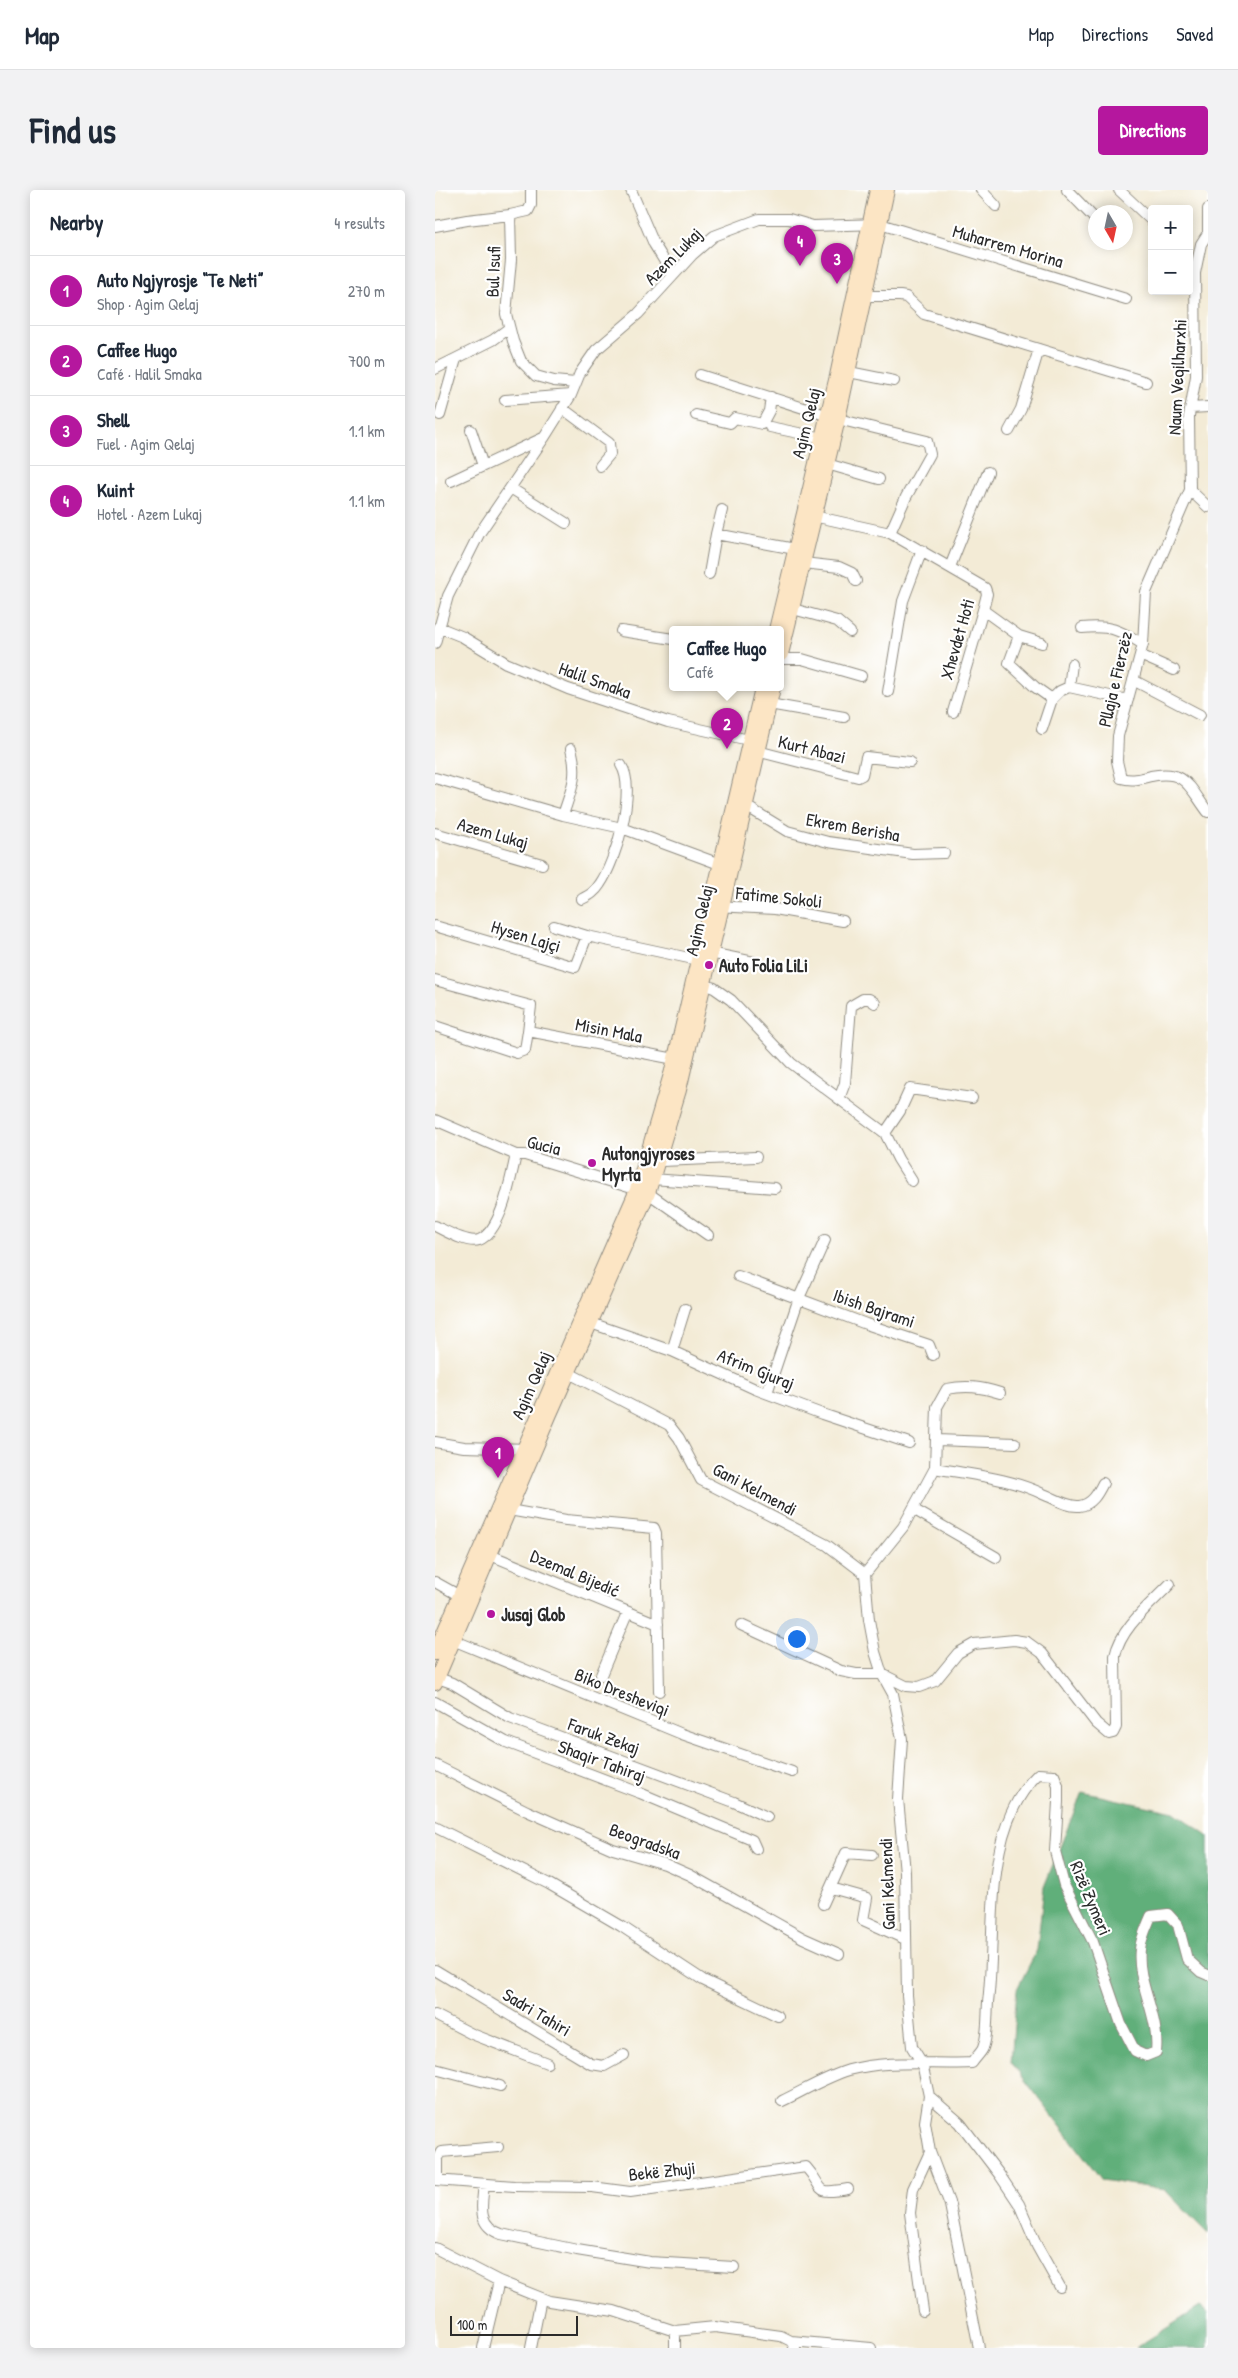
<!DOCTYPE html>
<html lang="en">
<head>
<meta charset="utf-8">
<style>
  :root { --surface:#fff; --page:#f2f2f3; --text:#1f2937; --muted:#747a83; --line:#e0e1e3; --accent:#b5179e }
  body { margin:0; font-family:"Patrick Hand",sans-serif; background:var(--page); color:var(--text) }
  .controls { position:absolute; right:15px; top:15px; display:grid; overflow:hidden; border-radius:5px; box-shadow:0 2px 12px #0003 }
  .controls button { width:45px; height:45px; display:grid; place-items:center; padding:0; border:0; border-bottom:1px solid var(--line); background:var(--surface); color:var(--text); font:25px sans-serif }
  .compass { position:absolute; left:653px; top:15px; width:45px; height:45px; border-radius:50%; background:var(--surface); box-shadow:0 2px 12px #0003; rotate:171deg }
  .scale { position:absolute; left:15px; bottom:12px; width:128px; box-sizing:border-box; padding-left:5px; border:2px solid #2b2b2b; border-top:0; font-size:14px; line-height:18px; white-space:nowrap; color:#2b2b2b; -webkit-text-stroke:4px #fff; paint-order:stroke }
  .you { position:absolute; left:361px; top:1448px; width:18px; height:18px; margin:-12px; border:4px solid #fff; border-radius:50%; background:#1a73e8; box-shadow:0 0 0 8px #1a73e833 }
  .badge { display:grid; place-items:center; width:32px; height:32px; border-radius:50%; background:var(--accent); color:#fff; font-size:16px; font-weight:700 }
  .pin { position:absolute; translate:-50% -41px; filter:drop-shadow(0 1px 2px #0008) }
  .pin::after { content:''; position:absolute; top:26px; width:18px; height:15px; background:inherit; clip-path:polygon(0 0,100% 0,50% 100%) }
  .popup { position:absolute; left:234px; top:436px; width:115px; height:65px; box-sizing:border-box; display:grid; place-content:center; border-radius:5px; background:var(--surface); filter:drop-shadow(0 1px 4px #0005); font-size:16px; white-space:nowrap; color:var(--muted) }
  .popup b { font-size:19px; color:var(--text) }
  .popup::after { content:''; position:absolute; left:50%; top:100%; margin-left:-10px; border:10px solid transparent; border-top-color:var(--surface) }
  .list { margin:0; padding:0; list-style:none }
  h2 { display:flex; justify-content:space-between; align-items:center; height:65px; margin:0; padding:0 20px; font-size:21px }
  h2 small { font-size:16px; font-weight:400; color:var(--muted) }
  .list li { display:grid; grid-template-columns:32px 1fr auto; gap:15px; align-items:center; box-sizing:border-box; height:70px; padding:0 20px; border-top:1px solid var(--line) }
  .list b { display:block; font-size:19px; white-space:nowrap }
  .list p { margin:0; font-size:16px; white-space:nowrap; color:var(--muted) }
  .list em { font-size:16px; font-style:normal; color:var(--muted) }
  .map { position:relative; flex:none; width:773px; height:2158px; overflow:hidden; border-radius:5px }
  header { display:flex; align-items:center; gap:30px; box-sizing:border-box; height:70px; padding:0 25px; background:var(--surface); border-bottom:1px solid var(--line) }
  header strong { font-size:24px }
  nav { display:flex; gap:28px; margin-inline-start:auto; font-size:18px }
  .intro { display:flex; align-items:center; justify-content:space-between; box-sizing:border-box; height:120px; padding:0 30px }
  h1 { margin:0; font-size:35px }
  .button { padding:12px 22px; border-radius:5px; background:var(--accent); color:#fff; font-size:18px; font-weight:700 }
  main { display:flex; gap:30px; padding:0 30px }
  aside { flex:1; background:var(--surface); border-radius:5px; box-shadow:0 2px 12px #0003 }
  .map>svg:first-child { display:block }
</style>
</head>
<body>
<header>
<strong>Map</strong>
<nav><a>Map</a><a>Directions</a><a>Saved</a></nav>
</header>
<div class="intro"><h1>Find us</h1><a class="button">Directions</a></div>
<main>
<aside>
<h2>Nearby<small>4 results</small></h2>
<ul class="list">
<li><span class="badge">1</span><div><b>Auto Ngjyrosje “Te Neti”</b><p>Shop · Agim Qelaj</p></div><em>270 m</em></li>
<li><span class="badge">2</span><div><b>Caffee Hugo</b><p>Café · Halil Smaka</p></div><em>700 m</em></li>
<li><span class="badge">3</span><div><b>Shell</b><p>Fuel · Agim Qelaj</p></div><em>1.1 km</em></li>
<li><span class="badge">4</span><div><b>Kuint</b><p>Hotel · Azem Lukaj</p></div><em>1.1 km</em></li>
</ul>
</aside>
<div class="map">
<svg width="773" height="2158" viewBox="0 0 773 2158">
  <rect width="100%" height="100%" fill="#fff"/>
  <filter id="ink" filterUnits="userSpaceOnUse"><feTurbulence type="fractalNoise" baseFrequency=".02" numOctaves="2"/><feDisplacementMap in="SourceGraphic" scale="10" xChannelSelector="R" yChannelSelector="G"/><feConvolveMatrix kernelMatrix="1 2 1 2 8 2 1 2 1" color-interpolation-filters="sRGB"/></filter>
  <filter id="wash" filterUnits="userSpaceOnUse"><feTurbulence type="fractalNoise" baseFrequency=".0096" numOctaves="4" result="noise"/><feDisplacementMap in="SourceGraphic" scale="20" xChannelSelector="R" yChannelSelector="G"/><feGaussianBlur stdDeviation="1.12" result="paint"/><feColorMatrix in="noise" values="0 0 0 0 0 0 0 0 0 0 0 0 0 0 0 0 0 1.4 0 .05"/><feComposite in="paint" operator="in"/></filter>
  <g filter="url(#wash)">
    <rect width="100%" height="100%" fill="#f3ebd6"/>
    <path fill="#60af7a" stroke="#466d52" d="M647 1602 739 1622 773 1646V2044L730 2000 667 1990 576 1872 582 1799 602 1760 609 1697Z
      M765 2117 773 2123V2158H700Z"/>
  </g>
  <g filter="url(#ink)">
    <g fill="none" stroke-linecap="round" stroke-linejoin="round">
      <defs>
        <path id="minor" d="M96 0V15L93 21 75 25 76 70 71 124 78 151 86 171 101 186 119 191 140 193
          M196 0 219 54 238 85
          M546 0 561 16
          M632 0 660 29
          M684 0 717 31
          M773 19V43L766 54 760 83 761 186 754 226 755 300 711 402 708 454 683 546 682 571 686 588C697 591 705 589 716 586 751 579 754 597 773 622
          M0 36 32 30 75 25
          M424 106H465L471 107 489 124 711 192
          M0 179 58 150 73 139
          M414 182 459 191
          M265 185 403 229 492 251 495 264 471 307 455 343
          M70 210 136 205
          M127 218 174 253 175 264 165 276
          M756 218 773 217
          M5 225 21 169
          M261 225 295 233 300 228 327 234 334 221 336 207
          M335 237 387 248
          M36 240 48 276
          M574 241 586 219 604 159
          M392 274 444 289
          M16 291 108 248
          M77 299 131 333
          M755 300 773 317
          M287 320 281 344 360 359
          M374 325 455 343 550 398 552 404 548 420 518 522
          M368 373 404 377 417 383 421 391
          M515 377 553 282
          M274 384 281 344
          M358 419 402 431 415 442
          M548 420 584 446 607 453
          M3 437 28 447 71 473 133 499 233 532 314 550
          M647 438C676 435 684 440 708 454
          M186 441 238 449
          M584 446 574 473 600 497 617 509 625 501 634 497
          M0 453 13 406 44 344 109 248 136 205 145 183 161 160 203 124 257 65 279 46 324 29H354L378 36 445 34 691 109
          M705 465 739 480
          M346 469H367L426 486
          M698 490 765 525
          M634 497 693 510
          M634 497 637 474
          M453 502 468 411 487 360
          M334 514 409 527
          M607 539 617 509
          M318 560 423 587 427 585 431 567 475 572
          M0 588 128 625 187 638 290 676
          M306 613 352 641 393 652 478 664 509 663
          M128 625C136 600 144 586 136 559
          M0 643 107 674
          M147 709C155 705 160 702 165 694 181 671 202 599 186 575
          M280 716 340 719 408 731
          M0 736 140 777 152 746
          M119 736 152 746 263 770
          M275 763 319 772
          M0 790 96 816 93 841
          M262 792 279 798 296 810 356 873 450 943 463 969 477 991
          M0 836 82 863 90 860 93 841 245 870
          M404 909 410 893 416 816 428 809H434L440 813
          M0 930 81 965H90L213 1003 273 1045
          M450 943 465 921 475 899 537 908
          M217 969 227 971 321 967
          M217 989 340 998
          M0 1036C11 1041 32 1054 44 1050 67 1041 76 986 81 965
          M303 1086 431 1134 494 1155 498 1165
          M150 1131 237 1161 320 1199 387 1224 474 1253
          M237 1161 250 1119
          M128 1180 234 1235 244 1248 266 1290 392 1355 430 1384 434 1430 440 1462 447 1484 458 1504 467 1549 463 1609 470 1682 472 1805 477 1857 487 1873 494 1906 490 1932 495 1962 478 1999 475 2023 488 2121
          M332 1203 364 1108 390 1050
          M502 1250 580 1253
          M0 1252 29 1257 94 1259
          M500 1278C537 1285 575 1288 608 1304 619 1308 632 1317 644 1316 657 1315 663 1303 668 1293
          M478 1319 561 1367
          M74 1320 131 1330 219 1338 221 1343 224 1501
          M48 1362 223 1434
          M430 1384 468 1337 500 1278 502 1217 512 1199C531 1195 546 1197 565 1203
          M0 1392 25 1406
          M306 1435 406 1481 421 1484H447L471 1496 484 1497 500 1491 523 1463 539 1454 579 1450 592 1452 607 1463 661 1533 674 1544 678 1543 681 1537 680 1466C686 1437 715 1415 735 1394
          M13 1448 247 1544 357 1582
          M166 1485 192 1423
          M0 1487 17 1493 75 1528 299 1612 332 1627
          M0 1512 71 1552 205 1603 317 1650 321 1659
          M0 1575 92 1621 178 1659 230 1674 255 1685 368 1748 404 1764
          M0 1637 114 1694 186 1736 268 1790 343 1826
          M396 1698 432 1708 428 1730 470 1749
          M388 1714 411 1663 437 1665
          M0 1780 156 1874 169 1876 189 1865
          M0 1825 37 1844 112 1873
          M0 1879 65 1896
          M494 1906 525 1933 564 1984 584 2014 602 2056 625 2097
          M347 1911C368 1901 391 1887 414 1880 454 1869 496 1875 537 1873 540 1868 546 1863 548 1858 553 1845 552 1826 553 1812 562 1740 546 1639 603 1584L619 1585 623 1595V1612L620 1661 629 1695 658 1752 686 1834 700 1861 711 1866 721 1862C725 1825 701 1794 705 1759 706 1748 712 1736 716 1726L733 1724 743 1735 752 1769 766 1782 773 1785
          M495 1962 515 2015 544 2158
          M0 1990 79 1996 157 1997 195 2002 371 1977C391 1999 377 2005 413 1999
          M3 1990V1968L6 1962 63 1957
          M49 1994C47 2015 41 2035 66 2044L142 2060 215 2072 299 2077
          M0 2058 64 2091 114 2111 179 2121 240 2141 280 2137 346 2146 356 2151 360 2158
          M240 2141V2158
          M356 2151 436 2158
          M48 2158 64 2091
          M96 2158 106 2108"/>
        <path id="secondary" d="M341 440 402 186 442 0
          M346 464 403 229 452 0
          M0 1463 202 1000 237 881 327 498
          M0 1493 114 1226 213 1003 244 900 338 498"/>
      </defs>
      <use href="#minor" stroke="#8f8b80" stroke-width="12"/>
      <use href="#secondary" stroke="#8f8b80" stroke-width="16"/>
      <use href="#minor" stroke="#fff" stroke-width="10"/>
      <use href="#secondary" stroke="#fce5c4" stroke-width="14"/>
    </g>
  </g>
  <g fill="#b5179e" stroke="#fff" stroke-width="2">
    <circle cx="274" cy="775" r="5"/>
    <circle cx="157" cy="973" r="5"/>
    <circle cx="56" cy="1424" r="5"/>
  </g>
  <g text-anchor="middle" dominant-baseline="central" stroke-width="4.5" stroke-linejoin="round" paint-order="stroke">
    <g font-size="18" fill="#2b2b2b" stroke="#fff">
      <text transform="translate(573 56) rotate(16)">Muharrem Morina</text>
      <text transform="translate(238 66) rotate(-45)">Azem Lukaj</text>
      <text transform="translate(58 82) rotate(-88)">Bul Isufi</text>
      <text transform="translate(742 187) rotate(-87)">Naum Veqilharxhi</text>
      <text transform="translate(371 233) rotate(-76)">Agim Qelaj</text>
      <text transform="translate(522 449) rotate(-74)">Xhevdet Hoti</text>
      <text transform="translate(680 489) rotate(-77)">Pllaja e Fierzëz</text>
      <text transform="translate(160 490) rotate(20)">Halil Smaka</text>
      <text transform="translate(377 559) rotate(14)">Kurt Abazi</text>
      <text transform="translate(418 637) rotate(10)">Ekrem Berisha</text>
      <text transform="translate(58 643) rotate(16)">Azem Lukaj</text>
      <text transform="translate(344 707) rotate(6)">Fatime Sokoli</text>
      <text transform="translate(264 730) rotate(-77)">Agim Qelaj</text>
      <text transform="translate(91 746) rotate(17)">Hysen Lajçi</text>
      <text transform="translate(174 840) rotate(11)">Misin Mala</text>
      <text transform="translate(109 955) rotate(14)">Gucia</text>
      <text transform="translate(439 1118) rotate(19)">Ibish Bajrami</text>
      <text transform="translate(321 1179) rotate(22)">Afrim Gjuraj</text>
      <text transform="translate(96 1195) rotate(-66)">Agim Qelaj</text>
      <text transform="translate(320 1299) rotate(28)">Gani Kelmendi</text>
      <text transform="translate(140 1383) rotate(23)">Dzemal Bijedić</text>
      <text transform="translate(187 1502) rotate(22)">Biko Dresheviqi</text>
      <text transform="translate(169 1546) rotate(20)">Faruk Zekaj</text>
      <text transform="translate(167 1571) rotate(20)">Shaqir Tahiraj</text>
      <text transform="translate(210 1651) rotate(20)">Beogradska</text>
      <text transform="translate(452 1694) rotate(-92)">Gani Kelmendi</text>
      <text transform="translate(656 1708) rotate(67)">Rizë Zymeri</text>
      <text transform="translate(102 1822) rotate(31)">Sadri Tahiri</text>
      <text transform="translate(227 1981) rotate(-6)">Bekë Zhuji</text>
    </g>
    <g font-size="18" font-weight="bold" fill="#2b2b2b" stroke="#fff" text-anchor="start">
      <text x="284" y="775">Auto Folia LiLi</text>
      <text x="167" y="963">Autongjyroses<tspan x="167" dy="21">Myrta</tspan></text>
      <text x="66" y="1424">Jusaj Glob</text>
    </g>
  </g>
</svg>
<div class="controls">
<button>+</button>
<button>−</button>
</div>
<svg class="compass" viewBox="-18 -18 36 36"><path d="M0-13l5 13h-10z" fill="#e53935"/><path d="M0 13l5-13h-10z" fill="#747a83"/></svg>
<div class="scale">100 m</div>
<div class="you"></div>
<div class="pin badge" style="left:63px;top:1288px">1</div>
<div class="pin badge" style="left:292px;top:559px">2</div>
<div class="popup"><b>Caffee Hugo</b>Café</div>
<div class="pin badge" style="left:402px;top:94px">3</div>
<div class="pin badge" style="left:365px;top:76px">4</div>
</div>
</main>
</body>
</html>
